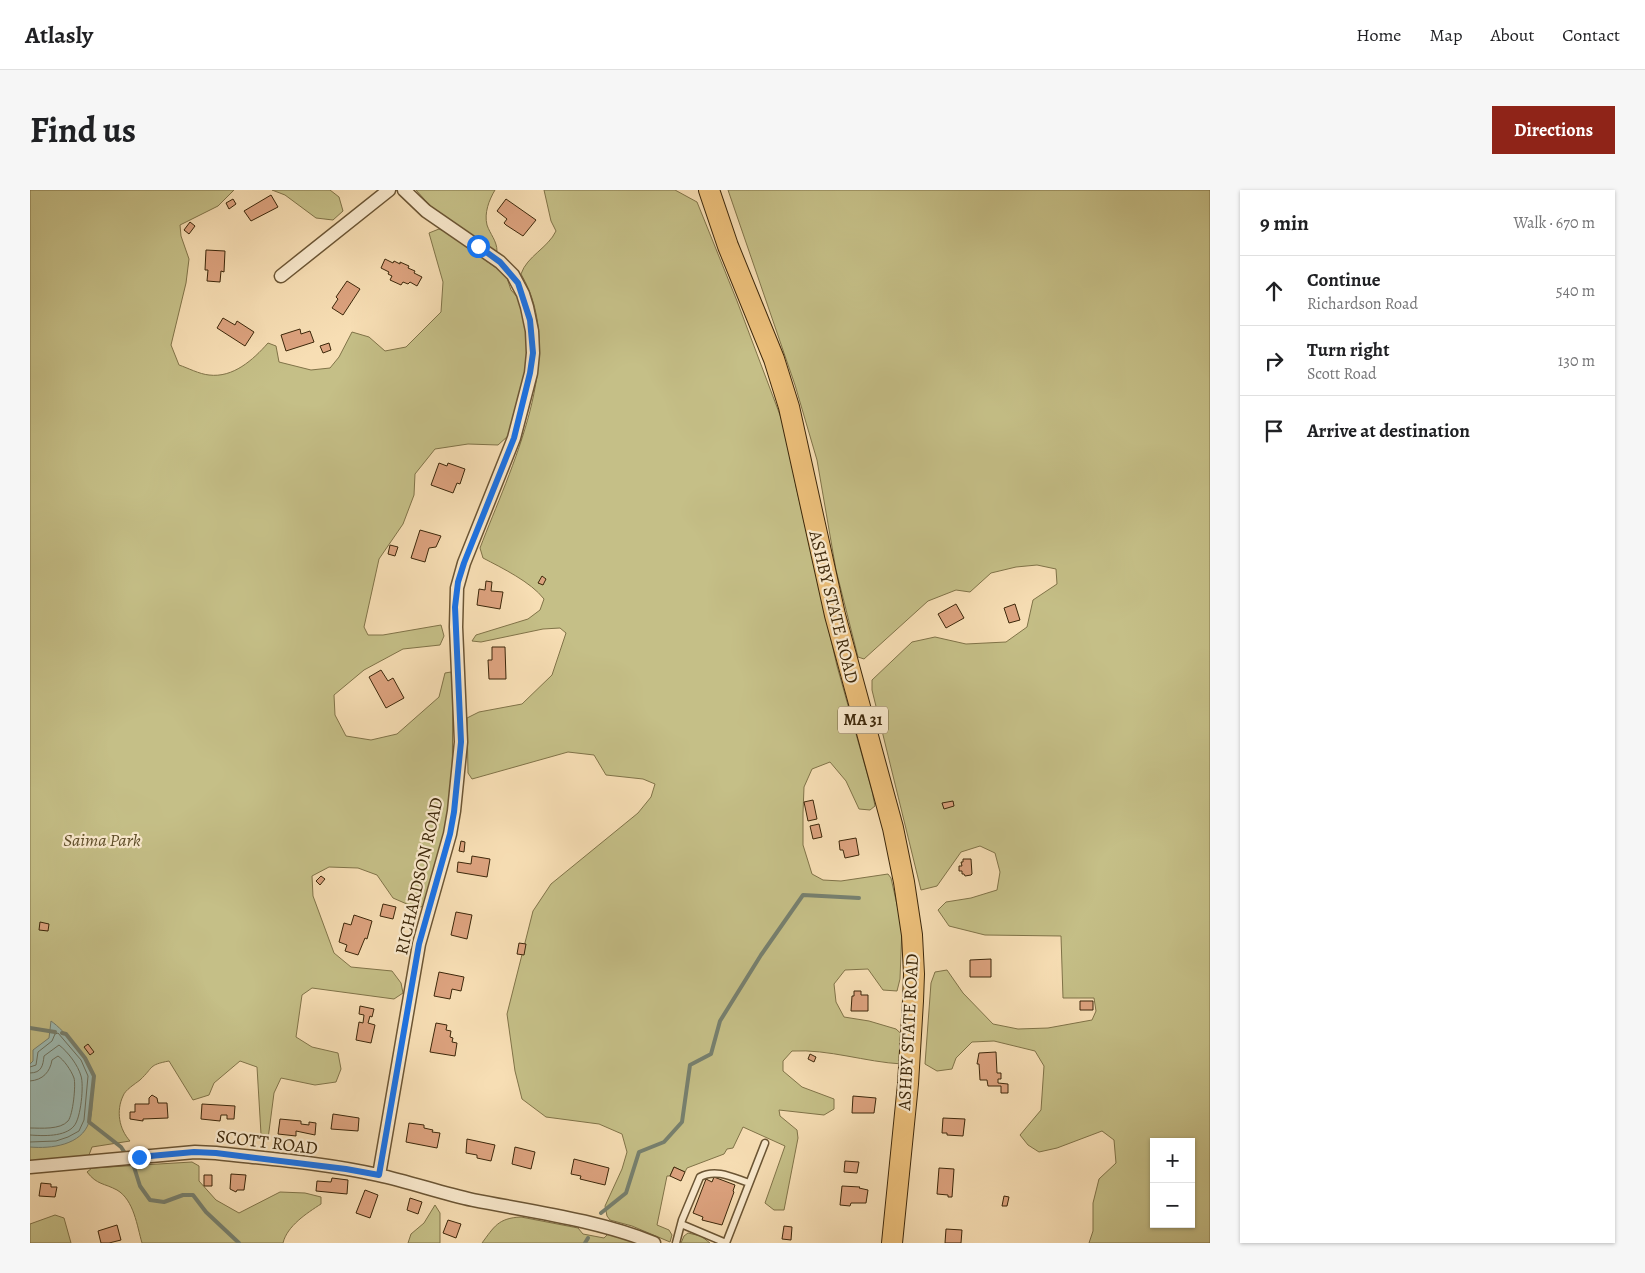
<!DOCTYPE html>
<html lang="en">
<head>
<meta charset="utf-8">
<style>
  :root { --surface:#fff; --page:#f6f6f6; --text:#202124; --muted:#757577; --line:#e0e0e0; --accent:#8f2418 }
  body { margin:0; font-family:Alegreya,serif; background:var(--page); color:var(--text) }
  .controls { position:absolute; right:15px; bottom:15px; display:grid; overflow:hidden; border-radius:0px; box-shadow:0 1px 4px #0004 }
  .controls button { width:45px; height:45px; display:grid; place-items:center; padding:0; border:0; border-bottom:1px solid var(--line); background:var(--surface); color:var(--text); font:25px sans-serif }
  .stop { position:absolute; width:15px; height:15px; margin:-11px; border:4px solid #1a73e8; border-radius:50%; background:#fff }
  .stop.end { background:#1a73e8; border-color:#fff; box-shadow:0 1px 5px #0008 }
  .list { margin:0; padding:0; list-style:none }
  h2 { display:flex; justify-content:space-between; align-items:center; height:65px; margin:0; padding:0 20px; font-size:21px }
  h2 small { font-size:16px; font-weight:400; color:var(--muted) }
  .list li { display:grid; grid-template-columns:32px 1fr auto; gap:15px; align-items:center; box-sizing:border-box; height:70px; padding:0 20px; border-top:1px solid var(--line) }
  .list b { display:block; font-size:19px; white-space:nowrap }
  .list p { margin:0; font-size:16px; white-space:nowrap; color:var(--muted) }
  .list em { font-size:16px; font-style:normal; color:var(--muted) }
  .icon { flex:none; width:28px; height:28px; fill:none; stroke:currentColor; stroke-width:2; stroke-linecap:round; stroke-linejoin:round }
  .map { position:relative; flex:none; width:1180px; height:1053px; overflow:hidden; border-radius:0px }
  header { display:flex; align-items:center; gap:30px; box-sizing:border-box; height:70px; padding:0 25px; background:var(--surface); border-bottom:1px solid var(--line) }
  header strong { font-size:24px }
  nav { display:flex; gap:28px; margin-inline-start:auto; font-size:18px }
  .intro { display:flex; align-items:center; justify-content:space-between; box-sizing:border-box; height:120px; padding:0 30px }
  h1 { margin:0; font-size:35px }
  .button { padding:12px 22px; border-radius:0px; background:var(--accent); color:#fff; font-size:18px; font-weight:700 }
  main { display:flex; gap:30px; padding:0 30px }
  aside { flex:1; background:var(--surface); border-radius:0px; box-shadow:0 1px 4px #0004 }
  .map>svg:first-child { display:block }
</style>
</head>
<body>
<header>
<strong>Atlasly</strong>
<nav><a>Home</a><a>Map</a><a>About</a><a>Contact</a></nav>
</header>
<div class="intro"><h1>Find us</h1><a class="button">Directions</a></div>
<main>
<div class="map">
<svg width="1180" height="1053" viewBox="0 0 1180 1053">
  <rect width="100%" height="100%" fill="#f7deb4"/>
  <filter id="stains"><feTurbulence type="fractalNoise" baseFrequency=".004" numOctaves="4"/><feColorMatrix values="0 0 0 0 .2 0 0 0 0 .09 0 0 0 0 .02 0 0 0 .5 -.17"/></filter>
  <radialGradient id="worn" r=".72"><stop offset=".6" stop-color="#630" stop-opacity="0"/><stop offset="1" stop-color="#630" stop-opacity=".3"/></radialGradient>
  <path fill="#c5bf87" stroke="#807348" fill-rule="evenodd" d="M0 0H204L188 16 150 35 151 46 159 69 156 93 141 155 149 175C158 178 169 184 179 185 203 188 223 170 238 153L246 156 249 172 281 180 300 178 309 167 322 142 339 147 355 161 376 157 411 122 413 92 399 43 409 39 416 42 476 85 481 100 489 109 498 142 499 169 478 246 468 255 438 254 405 259 385 284 384 305 373 334 349 369 334 437 338 445H353L411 435 414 446 410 455 373 459 334 480 304 505 305 525 316 546 341 550 367 544 409 507 415 483 421 482 423 490 422 612 394 716 386 718 363 708 347 685 328 678 299 677 282 686 283 706 304 763 321 777 362 781 371 793 373 803 364 809 282 798 272 805 266 847 282 857 308 863 311 879 306 892 285 895 251 888 244 903 238 949 231 944 227 877 210 871 184 893 179 905 163 910 139 871C118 875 124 877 110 890 105 894 95 900 93 906 86 921 89 939 100 951L62 957 59 965 55 967 0 972Z
    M242 0H300L309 7 313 21 303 30 286 28 255 5Z
    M386 0H465C459 10 454 23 457 35 460 44 467 51 467 61L463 60 411 28Z
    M514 0H645L667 12 707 111 756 241 766 296 807 476 842 601 845 616 840 620 829 619 816 591 800 572 782 579 774 597 773 623V655L782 684 793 690 811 691 858 684 861 688 872 737 870 789 867 801 853 800 838 779 815 780 804 794 806 812 814 827 839 831 866 839 878 850 872 874C835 872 799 859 762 861L753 871V881L772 897 804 909V919L794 925 749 920 750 926 767 940 768 948 754 1020H744L735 1013 755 956 713 937 703 958 697 959 694 964 657 978 655 982 644 977 640 986H637L627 1035 639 1040 642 1045 640 1052 602 1036 580 1030 577 1026 575 1016 592 979 597 962 592 944 569 934 516 927 492 909 485 881 477 824 503 721 521 694 608 623 621 607 625 594 613 589 576 585 564 565 538 562 442 589 438 583 437 528 449 522 492 514 522 485 536 443 530 438 513 439 451 452 442 451 446 445 498 429 510 420 514 409C501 392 472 378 453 368L450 358C480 279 539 165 491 84 497 66 518 58 526 41L521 31Z
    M698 0H1180V1053H1059L1063 1041V1013L1069 989 1086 973 1084 950 1072 941 1027 958 1009 962 998 955 990 945 1011 920 1014 876 1005 861 964 851 942 852 926 868 922 879 907 881 895 874 901 793 905 782 917 780 933 803 963 834 988 839 1018 838 1062 830 1066 821 1064 808H1033L1031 746 955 745 919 736 908 720 916 712 941 708 967 700 970 682 965 663 950 656 931 662 907 696 891 700 842 500V490L882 452 905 447 936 454 976 452 997 437 1003 410 1027 394 1026 379 1007 375 986 377 961 383 940 402 926 400 898 411 834 469 828 467 806 380 787 270 765 195ZM1124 952H1161V1034H1124Z
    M162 972 169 976V991L186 1010 209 1023 250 1002 275 1003 291 1007V1014C277 1023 257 1036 253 1053H112C107 1036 104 1010 87 1000 74 993 67 995 57 982L62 978Z
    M405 1015 410 1023V1053H378L381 1044 394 1033Z
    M25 1025 34 1028 41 1053H0V1034Z
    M491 1027 548 1038 553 1044 574 1048 578 1044 609 1053H452C464 1037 468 1028 491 1027Z
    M658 1043 671 1046 680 1053H651L654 1046Z"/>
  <path fill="#9ebbb3" stroke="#77806f" d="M21 831C34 840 61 871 64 886 65 892 63 902 62 909 62 916 62 925 59 932 52 955 21 959 0 957V874L3 871V860L19 848Z"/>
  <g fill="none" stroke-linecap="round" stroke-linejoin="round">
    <path stroke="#6d715e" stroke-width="1" d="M0 877 6 875 8 862 22 851 25 844 28 843 51 870 58 886 54 930 49 941 38 947 26 951 0 952
      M0 883C12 883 13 875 14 866L29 855C38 862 48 875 51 886 54 895 51 928 44 936 35 947 13 946 0 945
      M0 891C13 890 20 882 22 870L28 866C34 870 41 880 44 888 46 895 43 925 38 931 30 940 11 938 0 938"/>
    <path stroke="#77806f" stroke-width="4" d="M0 838 25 842
      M32 843 36 844 55 868 64 886 59 932 91 957 104 977 110 996 120 1010 134 1012 153 1005H163L176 1022 209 1053
      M571 1023 596 1003 609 962 634 952 652 932 660 875 681 864 690 831 731 765 773 705 829 708
      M555 1053 558 1048"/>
  </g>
  <path fill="#dca27e" stroke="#3c270a" d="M241 5 248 17 221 31 214 21Z
    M203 9 206 14 199 19 196 13Z
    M476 9 506 30 493 46 476 35 474 33 477 29 467 21Z
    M160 32 165 36 159 44 154 40Z
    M176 60 195 61 194 82 191 81 190 92 177 91 178 80H175Z
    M355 69 363 73 364 71 370 74V72L379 76 378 78 385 81 384 83 392 87 387 96 380 92 378 94 373 92 371 95 360 90 362 86 358 84 359 82 351 78Z
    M317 91 330 99 313 125 302 118 308 109 306 107Z
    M193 128 205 135 207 131 224 142 215 156 187 138Z
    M270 139 271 144 280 141 284 152 256 161 251 145Z
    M299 153 301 160 293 163 290 156Z
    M409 273 417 276 418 273 435 279 430 294 427 293 423 303 401 295Z
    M390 340 411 346 406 357 399 358 395 372 381 368Z
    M360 355 368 357 365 366 358 364Z
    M512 386 516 389 513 395 508 393Z
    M456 391 462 392 461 401 473 402 470 419 447 415 449 399 455 400Z
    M926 414 934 428 916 438 908 424Z
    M985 414 990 430 979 433 974 418Z
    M462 457H475L476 489H459L458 470H462Z
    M351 480 358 491 363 488 374 508 356 518 339 487Z
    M783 610 787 629 778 631 774 612Z
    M923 611 924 616 914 619 912 613Z
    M789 634 792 647 783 649 780 636Z
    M826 648 829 665 815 668 813 660H810L809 651Z
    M431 651 435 652 434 662 429 661Z
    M442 666 460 669 457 687 427 682 428 672 441 674Z
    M933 669H941L942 684 941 685 935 686 934 684H932V681H929V676H932L931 672H933Z
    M291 686 295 689 290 695 286 691Z
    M353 714 366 717 363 729 350 726Z
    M426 722 442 725 437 749 421 745Z
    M324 725 342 731 337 749 335 748 328 765 315 761 317 755 309 752 314 733 321 735Z
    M10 732 19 734 18 741 9 740Z
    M489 753 496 754 494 765 487 764Z
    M961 769V787H940V770Z
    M409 782 434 787 431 801 422 799 420 809 404 806Z
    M824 801H831V805H838V821H821L822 806H824Z
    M1050 811H1063V820H1050Z
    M330 816 344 819 342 827 340 826 338 833 345 835 341 853 326 850 329 832 333 833 334 825 329 824Z
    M406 833 417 835 416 840 421 841 420 847 423 848 422 852 427 853 425 866 400 862Z
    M58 854 64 862 60 865 54 857Z
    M966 862 967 883H971V889H968V893L978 894V903H971V896H958L957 890H950L949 874H947L949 863Z
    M780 864 786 867 784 872 778 869Z
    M122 905 127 908 128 913H137L138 928 113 929V931L100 929V922H105V914H119V908Z
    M823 906 846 908 844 923H822Z
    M172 914 205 916 204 929H197V925H191L190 931 171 929Z
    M303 924 329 928 328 941 301 939Z
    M913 928 935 929 933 946 917 945V943H912Z
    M250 929 271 931V934L279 935V932L286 933 285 945 266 941V946L248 944Z
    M379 933 394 935V938L403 940 402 942 410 943 407 958 376 952Z
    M437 949 465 955 461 971 447 968V965L436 963Z
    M485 957 505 962 501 979 482 974Z
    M544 969 579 978 575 995 550 989 551 986 541 984Z
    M815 971 829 972 827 983 814 982Z
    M644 977 655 982 651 991 640 986Z
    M909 978 924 979 922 1007H918V1005L907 1004Z
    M201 984 216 985 214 1000H207L206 1002 200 999Z
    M174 985H182V996H174Z
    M684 987 705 995 703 1001 704 1002 692 1035 672 1030 673 1027 663 1023 676 989 682 992Z
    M302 988 318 990 317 1004 286 1001 287 991 301 992Z
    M11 993 21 994V997H27L25 1007 9 1006Z
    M812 996 830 997 829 998 838 1000 836 1013H821L820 1016 810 1015Z
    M335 1000 348 1005 340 1028 326 1023Z
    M974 1006 979 1007 977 1016H972Z
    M380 1008 392 1012 388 1024 377 1020Z
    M418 1030 431 1034 426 1048 413 1043Z
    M87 1035 91 1050 79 1053H71L68 1041Z
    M754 1036 762 1037 761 1050 752 1049Z
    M916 1039 932 1040 931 1053H915Z"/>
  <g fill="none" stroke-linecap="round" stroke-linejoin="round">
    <defs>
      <path id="lane" d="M651 1034 696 1053
        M646 1053 652 1030 670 987C686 978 704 988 719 993
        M696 1053 735 953"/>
      <path id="street" d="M251 86 359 0
        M0 977 165 962 186 963C240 969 295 973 348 985 380 992 411 1003 443 1010 504 1022 567 1030 624 1053
        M349 985 389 754 420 644 424 621 431 552 426 437 427 398 434 373 484 248 501 183 503 163 502 141 497 117 493 104 483 85 470 72 396 21 374 0"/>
      <path id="primary" d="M679 0 698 56 744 169 759 217 805 425 863 638 874 692 882 745 884 784 883 811 878 894 862 1053"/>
    </defs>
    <use href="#lane" stroke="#6b5534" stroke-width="9"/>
    <use href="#street" stroke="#6b5534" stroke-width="15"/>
    <use href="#primary" stroke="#3c270a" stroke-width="22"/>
    <use href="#lane" stroke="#faeace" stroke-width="6"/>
    <use href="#street" stroke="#faeace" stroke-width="12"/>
    <use href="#primary" stroke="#ecbf7a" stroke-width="20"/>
  </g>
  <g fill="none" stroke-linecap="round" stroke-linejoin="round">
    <path stroke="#1a73e8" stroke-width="6" d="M109 967 164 962 186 963 316 979 349 985 389 754 420 644 424 622 431 552 425 417 428 392 434 373 484 248 500 183 503 163 500 130 488 93 470 72 448 56"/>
  </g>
  <g text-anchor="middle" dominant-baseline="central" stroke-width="4.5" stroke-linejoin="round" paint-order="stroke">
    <rect fill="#faeace" stroke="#756245" stroke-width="1" x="808" y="516.5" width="50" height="27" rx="4"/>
    <g font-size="16" font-weight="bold" fill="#3c270a">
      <text x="833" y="530">MA 31</text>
    </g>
    <g font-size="18" fill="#3c270a" stroke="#faeace">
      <text transform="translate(804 417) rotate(76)">ASHBY STATE ROAD</text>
      <text transform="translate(389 686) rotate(-77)">RICHARDSON ROAD</text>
      <text transform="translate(878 842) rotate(-87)">ASHBY STATE ROAD</text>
      <text transform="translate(237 952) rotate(7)">SCOTT ROAD</text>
    </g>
    <g font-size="18" font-style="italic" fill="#5e4d29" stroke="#faeace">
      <text x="72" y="650">Saima Park</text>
    </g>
  </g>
  <rect width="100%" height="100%" filter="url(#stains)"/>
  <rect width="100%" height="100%" fill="url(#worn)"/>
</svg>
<div class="controls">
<button>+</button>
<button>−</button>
</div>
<div class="stop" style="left:448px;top:56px"></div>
<div class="stop end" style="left:109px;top:967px"></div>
</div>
<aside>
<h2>9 min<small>Walk · 670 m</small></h2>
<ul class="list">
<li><svg class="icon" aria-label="ahead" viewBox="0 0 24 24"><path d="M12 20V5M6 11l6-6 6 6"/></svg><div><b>Continue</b><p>Richardson Road</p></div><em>540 m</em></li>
<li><svg class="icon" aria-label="right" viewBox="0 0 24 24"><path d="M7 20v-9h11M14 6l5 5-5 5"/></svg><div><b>Turn right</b><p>Scott Road</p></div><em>130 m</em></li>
<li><svg class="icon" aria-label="arrive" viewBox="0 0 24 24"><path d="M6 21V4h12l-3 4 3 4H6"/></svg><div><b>Arrive at destination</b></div></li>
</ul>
</aside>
</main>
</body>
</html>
